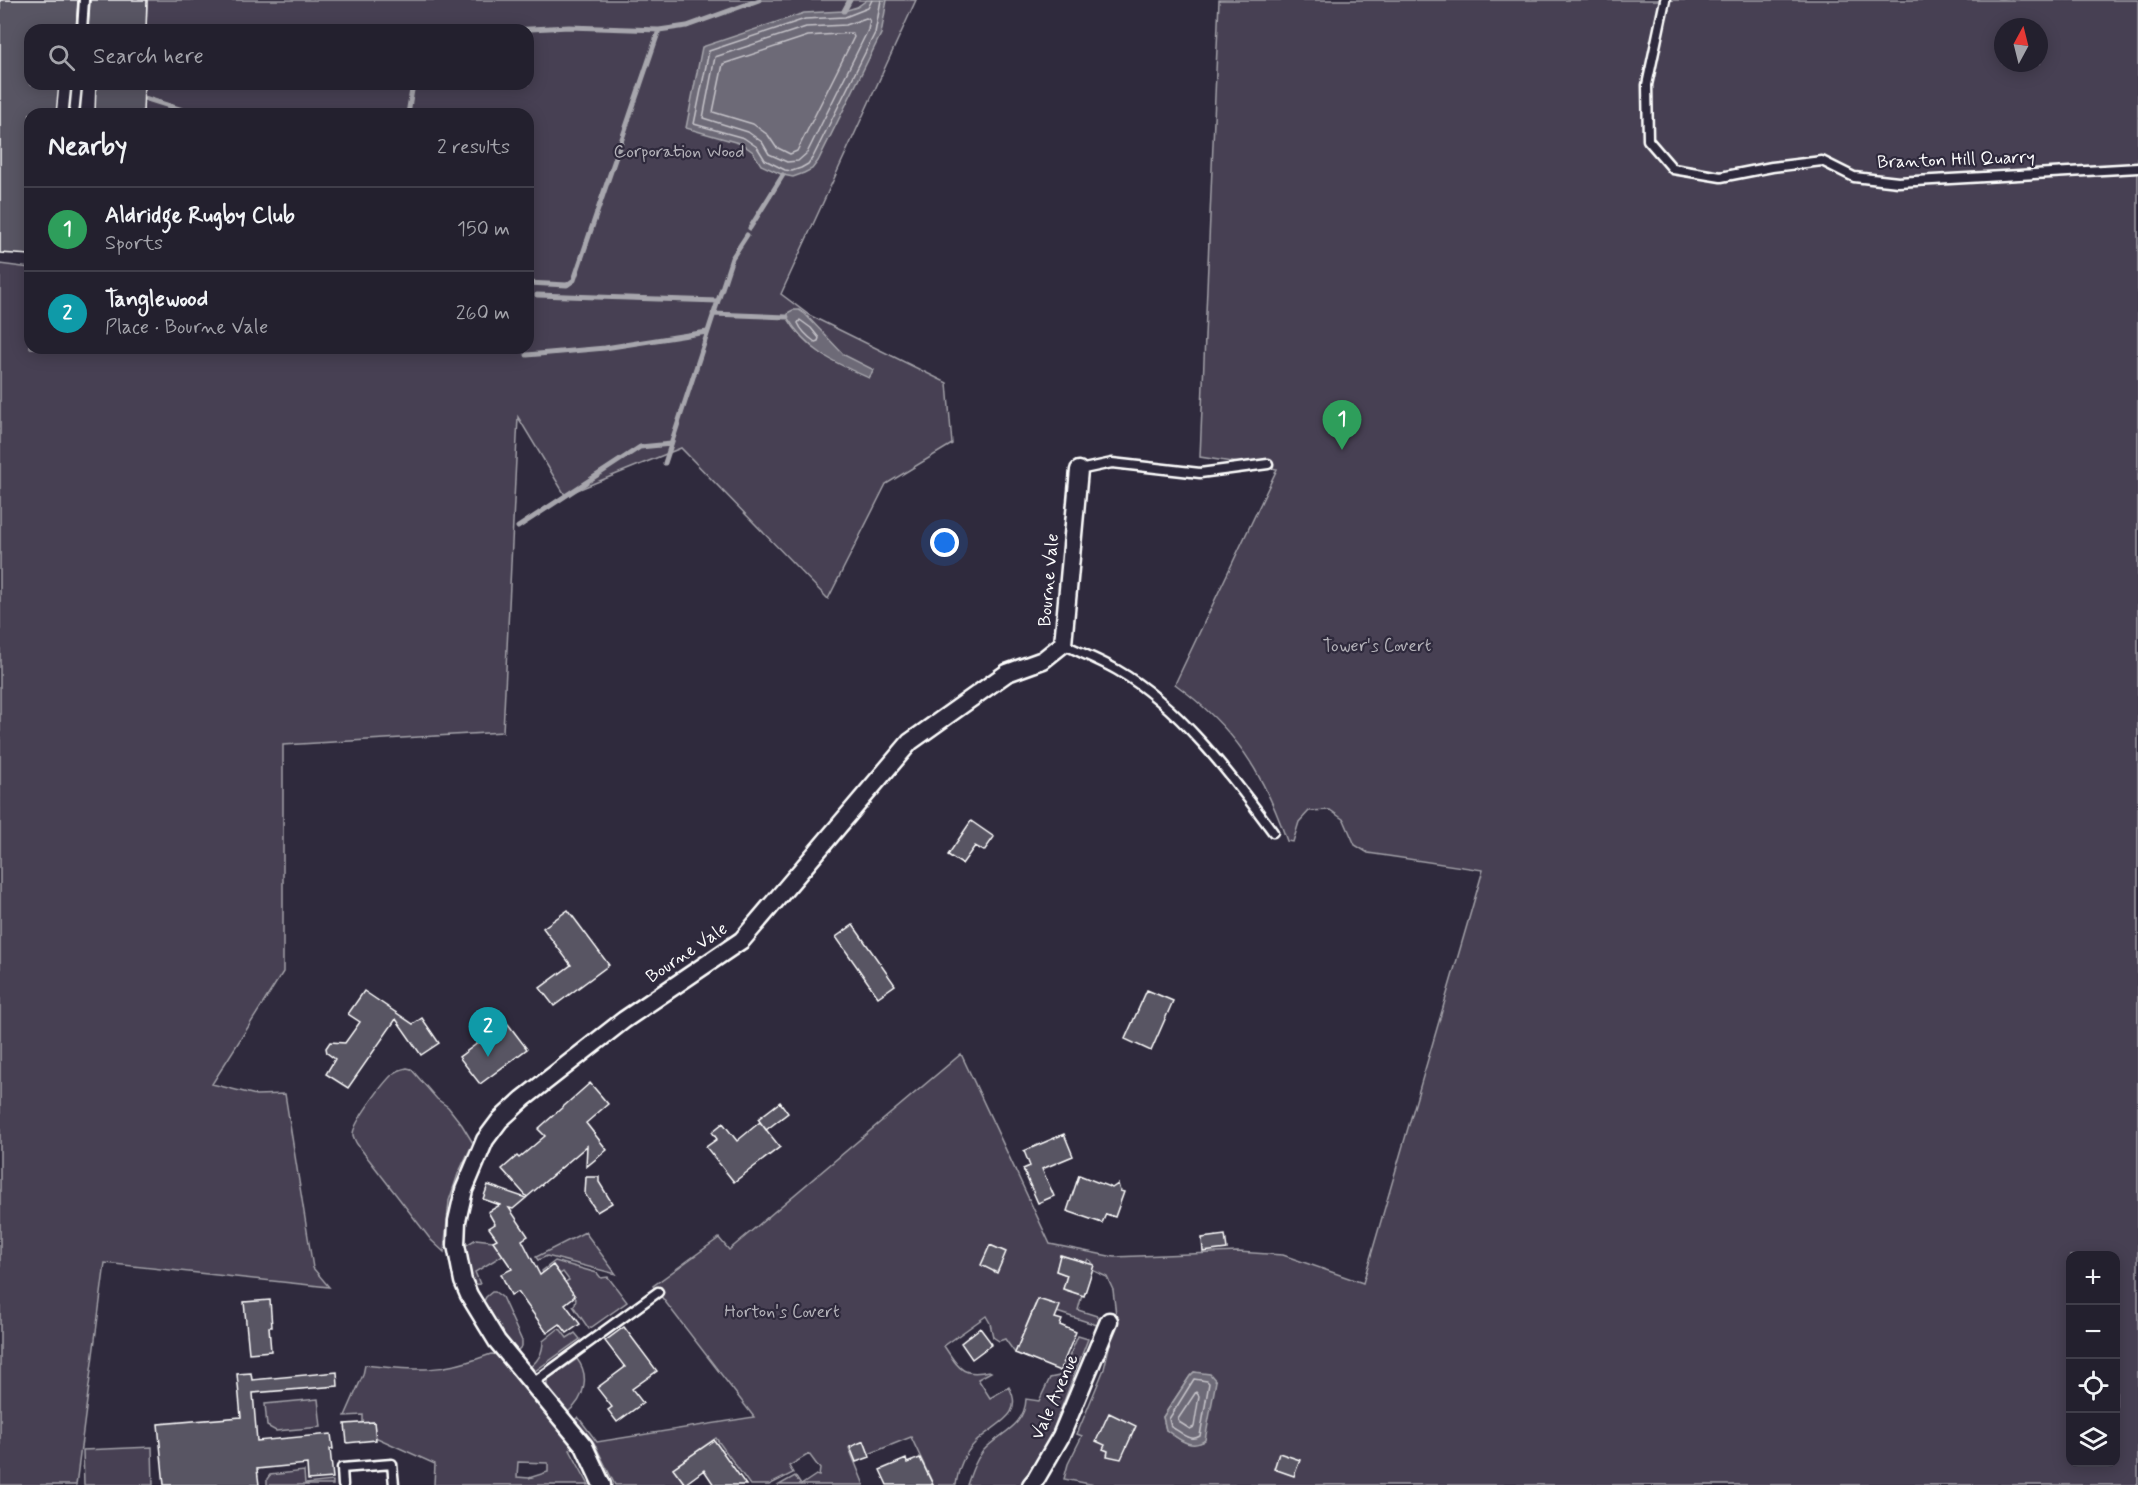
<!DOCTYPE html>
<html lang="en">
<head>
<meta charset="utf-8">
<style>
  :root { --surface:#23202e; --page:#2f2d3a; --text:#f1f3f6; --muted:#a3a3aa; --line:#403e4a; --accent:#8bbbb9 }
  body { margin:0; font-family:Mynerve,sans-serif; background:var(--page); color:var(--text) }
  .controls { position:absolute; right:18px; bottom:18px; display:grid; overflow:hidden; border-radius:12px; box-shadow:0 3px 15px #0003 }
  .controls button { width:54px; height:54px; display:grid; place-items:center; padding:0; border:0; border-bottom:2px solid var(--line); background:var(--surface); color:var(--text); font:30px sans-serif }
  .compass { position:absolute; left:1994px; top:18px; width:54px; height:54px; border-radius:50%; background:var(--surface); box-shadow:0 3px 15px #0003; rotate:7deg }
  .you { position:absolute; left:945px; top:543px; width:21px; height:21px; margin:-15px; border:4px solid #fff; border-radius:50%; background:#1a73e8; box-shadow:0 0 0 9px #1a73e833 }
  .badge { display:grid; place-items:center; width:39px; height:39px; border-radius:50%; background:var(--accent); color:#fff; font-size:20px; font-weight:700 }
  .pin { position:absolute; translate:-50% -50px; filter:drop-shadow(0 2px 3px #0008) }
  .pin::after { content:''; position:absolute; top:32px; width:21px; height:18px; background:inherit; clip-path:polygon(0 0,100% 0,50% 100%) }
  .list { margin:0; padding:0; list-style:none }
  h2 { display:flex; justify-content:space-between; align-items:center; height:78px; margin:0; padding:0 24px; font-size:26px }
  h2 small { font-size:20px; font-weight:400; color:var(--muted) }
  .list li { display:grid; grid-template-columns:39px 1fr auto; gap:18px; align-items:center; box-sizing:border-box; height:84px; padding:0 24px; border-top:2px solid var(--line) }
  .list b { display:block; font-size:22px; white-space:nowrap }
  .list p { margin:0; font-size:20px; white-space:nowrap; color:var(--muted) }
  .list em { font-size:20px; font-style:normal; color:var(--muted) }
  .icon { flex:none; width:33px; height:33px; fill:none; stroke:currentColor; stroke-width:2; stroke-linecap:round; stroke-linejoin:round }
  .map { position:relative; flex:none; width:2138px; height:1485px; overflow:hidden }
  .search { position:absolute; background:var(--surface); box-shadow:0 3px 15px #0003; left:24px; top:24px; width:510px; height:66px; display:flex; align-items:center; gap:15px; box-sizing:border-box; padding:0 21px; border-radius:18px; color:var(--muted); font-size:22px }
  .panel { position:absolute; background:var(--surface); box-shadow:0 3px 15px #0003; left:24px; top:108px; width:510px; height:246px; border-radius:18px }
  .map>svg:first-child { display:block }
</style>
</head>
<body>
<div class="map">
<svg width="2138" height="1485" viewBox="0 0 2138 1485">
  <rect width="100%" height="100%" fill="#2f2a3d"/>
  <filter id="ink" filterUnits="userSpaceOnUse"><feTurbulence type="fractalNoise" baseFrequency=".0167" numOctaves="2"/><feDisplacementMap in="SourceGraphic" scale="12" xChannelSelector="R" yChannelSelector="G"/><feConvolveMatrix kernelMatrix="1 2 1 2 8 2 1 2 1" color-interpolation-filters="sRGB"/></filter>
  <g filter="url(#ink)">
    <path fill="#464152" stroke="#a2a0a8" stroke-width="1.5" fill-rule="evenodd" d="M147 0H916L781 294 809 315 947 383 952 444 886 484 828 599 681 448 565 495 518 417 503 732 283 745V972L212 1084 256 1095 285 1094 313 1268 329 1287 105 1263 76 1485H0V264L30 268V348H528V114H143L144 84H528V30H146Z
      M1219 0H2138V1485H1095L1064 1479 1068 1464 1082 1436 1077 1434 1104 1369 1110 1343 1113 1322 1116 1315 1113 1290 1107 1277 1092 1270 1094 1265 1091 1261 1088 1259 1086 1263 1061 1255 1056 1271 1067 1275 1063 1289 1082 1295 1078 1310 1100 1317 1097 1325 1035 1305 1015 1353 1005 1339 999 1341 993 1337 990 1323 986 1316 944 1346C959 1368 961 1377 989 1371L991 1372 978 1379 990 1398 1009 1387C1026 1418 992 1424 975 1443 964 1454 958 1470 956 1485H926L932 1482 911 1437 869 1454 864 1442 849 1448 864 1485H779L795 1476 801 1485 816 1475 819 1476 820 1469 809 1454 789 1466 793 1473 769 1485H750L716 1438 673 1468 685 1484 683 1485H615L594 1443 575 1420 578 1417 597 1442 754 1417 653 1286 719 1238 729 1250 961 1054 1050 1244 1114 1257 1238 1252 1283 1255 1363 1283 1483 870 1368 853 1355 845 1344 820 1330 810 1309 811 1299 822 1293 842 1287 841C1263 772 1235 728 1175 684L1277 469 1200 457ZM2003 27H2039V63H2003ZM2070 1256H2116V1462H2070ZM1194 1372 1207 1375 1203 1442C1187 1447 1179 1439 1166 1430L1163 1417 1190 1376Z
      M407 1068 411 1069 437 1099 448 1107 462 1125 473 1143 458 1174 449 1201 444 1252 431 1240 357 1144C356 1143 353 1136 353 1135 352 1124 384 1082 393 1074 397 1071 402 1069 407 1068Z
      M585 1232 616 1274 547 1256 538 1260 536 1257Z
      M476 1239 493 1241 503 1255 475 1272 480 1284 470 1285 460 1249Z
      M555 1261 597 1273 601 1278 608 1277 627 1302 589 1329 573 1306 575 1304 576 1299 565 1282 569 1280 563 1272 560 1274 553 1265 543 1273 542 1271Z
      M492 1292H495L502 1297 522 1341V1346L517 1351H512L483 1303 486 1297Z
      M558 1329 561 1330 567 1338 575 1333 580 1339 532 1373 527 1369C538 1362 543 1353 543 1341Z
      M1078 1336 1088 1339 1051 1435 1024 1481 1020 1485H967C971 1473 975 1461 983 1451 999 1433 1025 1427 1026 1399L1039 1401 1050 1378 1059 1376 1062 1373Z
      M491 1354 502 1355 547 1407 574 1449 570 1450 589 1485H434L435 1464 375 1437 374 1422 363 1423V1415L345 1416 363 1375 365 1365C416 1371 442 1373 491 1354ZM518 1462 548 1463V1472L529 1478 517 1477Z
      M577 1359C590 1375 585 1399 568 1412L547 1388V1380Z
      M318 1399 321 1427 276 1431 267 1426 265 1404Z
      M152 1447 153 1485H84L83 1450Z
      M304 1471 305 1484 333 1481V1485H267V1479L270 1475Z"/>
    <path fill="#6d6a77" stroke="#a7a6ad" stroke-width="1.5" d="M867 0H887L881 34 818 161 812 169 804 173 793 177 783 175 761 165 753 152 742 144 686 128 702 47 804 13 844 11 857 7Z
      M793 310H799L805 314 844 355 874 370 869 378C835 363 807 351 787 317L789 312Z
      M1194 1372 1210 1374 1216 1381 1205 1440C1191 1451 1178 1438 1166 1430L1163 1417 1190 1376Z"/>
    <g fill="none" stroke-linecap="round" stroke-linejoin="round">
      <path stroke="#c5c3c9" stroke-width="1.5" d="M872 0 868 8 845 17 805 19 709 51 694 124 744 138 757 147 765 160 785 170 792 171 801 168 808 164 813 157 875 33 881 0
        M866 18 870 20 868 30 807 153 798 161 787 162 769 154 762 142 748 132 703 118 715 57 806 27 846 25Z
        M852 33 854 37 797 151 790 154 776 147 768 135 753 124 713 112 723 64 808 36Z
        M800 320 811 328 819 338 818 341 815 342C808 337 801 330 798 323Z
        M1194 1379 1207 1381 1209 1383 1200 1436C1189 1443 1181 1431 1171 1427L1169 1419Z
        M1196 1392 1199 1396 1194 1427 1190 1429 1179 1422 1178 1419Z"/>
      <path stroke="#a7a6ad" stroke-width="5" d="M844 11 850 0
        M511 30 569 27 659 30 687 26 759 0
        M141 97 195 114
        M408 114 413 84
        M750 228 783 175
        M528 283 567 285 574 280 659 30
        M537 295 718 301
        M713 314 787 317
        M527 355 605 348 707 332
        M665 463 732 258 747 235
        M518 527 640 447 671 444"/>
    </g>
    <path fill="#595564" stroke="#fff" stroke-width="1.5" d="M0 0H78L76 30H30V84H59L56 114H30V255L0 253Z
      M90 0H147L146 30H88Z
      M96 84H144L143 114H95Z
      M971 821 994 837 984 851 975 846 962 864 948 855Z
      M568 910 609 965 554 1006 540 988 571 965 543 928Z
      M853 925 895 985 878 997 836 937Z
      M1147 990 1173 1001 1151 1051 1125 1039Z
      M364 991 413 1024 422 1018 439 1043 421 1055 396 1019 348 1088 326 1074 335 1059 327 1053 326 1048 330 1042 345 1043 360 1022 348 1014Z
      M508 1024 527 1049 480 1084 459 1057 482 1040 484 1043Z
      M590 1083 608 1104 586 1123 607 1150 586 1167 587 1146 527 1197 502 1169 517 1156 519 1158 545 1136 538 1129Z
      M780 1102 788 1113 766 1130 758 1119Z
      M760 1122 780 1147 734 1182 706 1147 717 1139 712 1132 723 1123 737 1141Z
      M1064 1134 1073 1156 1042 1169 1054 1196 1038 1203 1023 1169 1030 1166 1024 1151Z
      M1079 1175 1112 1188 1118 1184 1120 1191 1124 1192 1115 1217 1106 1214 1102 1223 1067 1211Z
      M586 1177H599V1182L612 1203 597 1212 585 1194Z
      M488 1185 526 1198 513 1209 509 1208 528 1236 522 1240 540 1275 553 1265 575 1296 565 1304 580 1324 567 1333 560 1324 547 1333 518 1292 511 1295 501 1274 512 1269 493 1241 497 1239 489 1228 495 1224 488 1212 500 1205 483 1199Z
      M1225 1235 1227 1249 1203 1252 1202 1238Z
      M990 1245 1006 1252 997 1273 981 1265Z
      M1060 1255 1094 1265 1084 1296 1063 1289 1067 1275 1056 1271Z
      M1038 1299 1060 1306 1055 1318 1062 1320 1060 1325 1076 1332 1060 1371 1015 1353Z
      M270 1300 272 1327H269L271 1351 249 1353 244 1302Z
      M624 1327 657 1371 632 1389 643 1403 617 1422 608 1410 612 1407 597 1388 625 1367 605 1341Z
      M980 1328 992 1344 972 1359 961 1343Z
      M337 1372 338 1386 253 1393 257 1441 331 1434 333 1449H330L333 1478 308 1480 307 1464 257 1469 259 1485H164L158 1424 241 1417 237 1374 251 1373 252 1380Z
      M1109 1413 1136 1426 1121 1459 1107 1456 1108 1451 1103 1449 1105 1445 1096 1441Z
      M374 1422 376 1440 347 1443 345 1424Z
      M714 1440 746 1485H714L704 1470 685 1484 673 1468Z
      M864 1441 870 1457 856 1462 850 1447Z
      M1279 1453 1300 1460 1294 1476 1274 1469Z
      M920 1458 933 1485H887L880 1470 906 1459 907 1463Z"/>
    <g fill="none" stroke-linecap="round" stroke-linejoin="round">
      <defs>
        <path id="lane" d="M1665 0 1647 85 1648 140 1673 169 1721 177 1772 167 1822 161 1854 177 1898 182 2138 168
          M82 30 84 0
          M74 114 77 84
          M1079 470 1112 463 1200 473 1268 464
          M1063 644C1081 653 1100 660 1117 670 1178 705 1232 776 1273 832
          M533 1383 658 1292
          M343 1485 342 1468 392 1464 394 1485"/>
        <path id="street" d="M602 1485 584 1446 497 1341 469 1295 463 1281 456 1245 457 1221 464 1190 485 1140 500 1120 523 1099 624 1020 742 940 910 742 1007 673 1043 660 1063 644 1079 470
          M1031 1485 1036 1479 1061 1436 1109 1321"/>
      </defs>
      <use href="#lane" stroke="#fff" stroke-width="13"/>
      <use href="#street" stroke="#fff" stroke-width="21"/>
      <use href="#lane" stroke="#2f2a3d" stroke-width="8"/>
      <use href="#street" stroke="#2f2a3d" stroke-width="16"/>
    </g>
  </g>
  <g text-anchor="middle" dominant-baseline="central" stroke-width="4.5" stroke-linejoin="round" paint-order="stroke">
    <g font-size="18" fill="#b5b3ba" stroke="#2f2a3d">
      <text x="679" y="152">Corporation Wood</text>
      <text x="1377" y="646">Tower's Covert</text>
      <text x="782" y="1312">Horton's Covert</text>
    </g>
    <g font-size="18" fill="#fff" stroke="#2f2a3d">
      <text transform="translate(1956 160) rotate(-2)">Branton Hill Quarry</text>
      <text transform="translate(1049 580) rotate(-85)">Bourne Vale</text>
      <text transform="translate(687 953) rotate(-34)">Bourne Vale</text>
      <text transform="translate(1055 1397) rotate(-66)">Vale Avenue</text>
    </g>
  </g>
</svg>
<div class="controls">
<button>+</button>
<button>−</button>
<button><svg class="icon" aria-label="locate" viewBox="0 0 24 24"><circle cx="12" cy="12" r="6"/><path d="M12 2v4M12 18v4M2 12h4M18 12h4"/></svg></button>
<button><svg class="icon" aria-label="layers" viewBox="0 0 24 24"><path d="M12 4l9 5-9 5-9-5zM3 14l9 5 9-5"/></svg></button>
</div>
<svg class="compass" viewBox="-18 -18 36 36"><path d="M0-13l5 13h-10z" fill="#e53935"/><path d="M0 13l5-13h-10z" fill="#a3a3aa"/></svg>
<div class="you"></div>
<div class="pin badge" style="left:1342px;top:450px;background:#2e9e5b">1</div>
<div class="pin badge" style="left:488px;top:1057px;background:#0f9aa8">2</div>
<div class="search"><svg class="icon" aria-label="search" viewBox="0 0 24 24"><circle cx="10" cy="10" r="6"/><path d="M15 15l6 6"/></svg>Search here</div>
<section class="panel">
<h2>Nearby<small>2 results</small></h2>
<ul class="list">
<li><span class="badge" style="background:#2e9e5b">1</span><div><b>Aldridge Rugby Club</b><p>Sports</p></div><em>150 m</em></li>
<li><span class="badge" style="background:#0f9aa8">2</span><div><b>Tanglewood</b><p>Place · Bourne Vale</p></div><em>260 m</em></li>
</ul>
</section>
</div>
</body>
</html>
